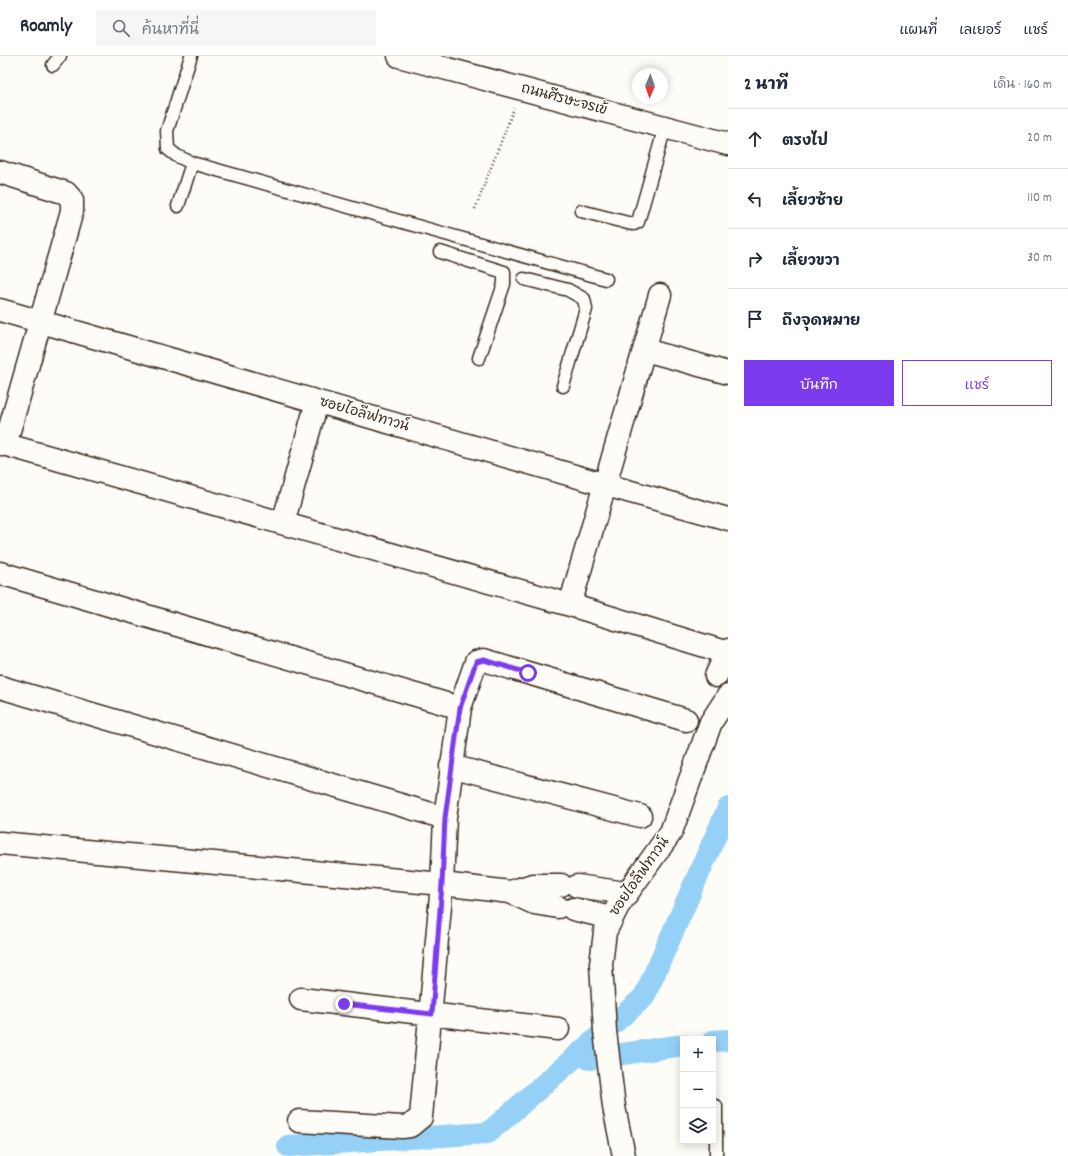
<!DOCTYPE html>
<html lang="th">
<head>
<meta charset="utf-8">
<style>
  :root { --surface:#fff; --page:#f6f6f7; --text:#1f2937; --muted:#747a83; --line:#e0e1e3; --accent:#7c3aed }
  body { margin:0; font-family:Dekko,"Playpen Sans Thai",sans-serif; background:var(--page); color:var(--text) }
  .controls { position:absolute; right:12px; bottom:12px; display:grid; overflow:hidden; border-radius:0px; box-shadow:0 2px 10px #0003 }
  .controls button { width:36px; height:36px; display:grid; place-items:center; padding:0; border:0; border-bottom:1px solid var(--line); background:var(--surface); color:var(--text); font:20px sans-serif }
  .compass { position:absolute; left:632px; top:12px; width:36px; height:36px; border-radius:50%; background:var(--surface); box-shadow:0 2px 10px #0003; rotate:182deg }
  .stop { position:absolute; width:12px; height:12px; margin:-9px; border:3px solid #7c3aed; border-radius:50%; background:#fff }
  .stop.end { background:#7c3aed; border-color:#fff; box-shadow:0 1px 4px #0008 }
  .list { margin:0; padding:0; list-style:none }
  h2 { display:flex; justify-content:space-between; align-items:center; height:52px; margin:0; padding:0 16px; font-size:17px }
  h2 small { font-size:13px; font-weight:400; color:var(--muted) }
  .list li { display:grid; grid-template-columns:26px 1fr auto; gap:12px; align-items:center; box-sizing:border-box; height:60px; padding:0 16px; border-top:1px solid var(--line) }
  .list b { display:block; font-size:15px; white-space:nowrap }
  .list em { font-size:13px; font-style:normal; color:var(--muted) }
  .actions { display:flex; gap:8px; padding:12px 16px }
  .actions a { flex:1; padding:9px 0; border:1px solid var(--accent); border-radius:0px; text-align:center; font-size:14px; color:var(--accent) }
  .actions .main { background:var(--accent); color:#fff }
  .icon { flex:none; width:22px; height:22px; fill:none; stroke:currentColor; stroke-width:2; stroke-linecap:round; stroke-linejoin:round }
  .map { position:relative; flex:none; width:728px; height:1100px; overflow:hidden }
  header { display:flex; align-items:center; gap:24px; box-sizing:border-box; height:56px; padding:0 20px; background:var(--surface); border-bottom:1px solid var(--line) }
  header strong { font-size:19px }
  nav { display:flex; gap:22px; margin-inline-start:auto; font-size:14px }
  .search { width:280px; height:36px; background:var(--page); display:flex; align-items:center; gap:10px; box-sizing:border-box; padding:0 14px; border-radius:0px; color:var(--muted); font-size:15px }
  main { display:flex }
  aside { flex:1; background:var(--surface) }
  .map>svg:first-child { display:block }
</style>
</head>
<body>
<header>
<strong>Roamly</strong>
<div class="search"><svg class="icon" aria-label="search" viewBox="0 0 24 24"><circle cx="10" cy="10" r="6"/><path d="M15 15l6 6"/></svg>ค้นหาที่นี่</div>
<nav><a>แผนที่</a><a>เลเยอร์</a><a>แชร์</a></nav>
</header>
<main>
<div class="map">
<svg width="728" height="1100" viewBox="0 0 728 1100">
  <rect width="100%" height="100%" fill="#fdfcf7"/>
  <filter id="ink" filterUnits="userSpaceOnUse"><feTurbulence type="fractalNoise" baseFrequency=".025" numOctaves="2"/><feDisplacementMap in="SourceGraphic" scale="8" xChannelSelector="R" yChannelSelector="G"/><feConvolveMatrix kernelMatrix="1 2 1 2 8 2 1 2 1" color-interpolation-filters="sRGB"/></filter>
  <g filter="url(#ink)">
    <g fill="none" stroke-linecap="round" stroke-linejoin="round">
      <path stroke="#95d1f6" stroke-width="22" d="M713 985 728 984
        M589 1003 683 989
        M288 1090 488 1077 644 941 728 752"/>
      <defs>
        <path id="lane" d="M191 0 167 75 168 93 177 100 192 107 606 223
          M53 9 60 0
          M178 150 192 107
          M581 155 628 167 634 168 638 166 665 71
          M440 196 504 216V228L479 302
          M524 223 568 234 584 243 586 253 563 330
          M716 1100V1050"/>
        <path id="street" d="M399 0 728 88
          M0 116 66 137 72 144V155L5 389
          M0 254 606 429 728 463
          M645 294 728 317
          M0 387 570 549 728 597
          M283 467 317 346
          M0 517 460 652
          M570 549 660 239
          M716 620 728 594
          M0 631 445 762
          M451 710 640 760
          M0 787 442 828 510 836 534 847 558 851
          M577 830 626 837
          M510 836 533 829H561
          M573 853 611 862
          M301 943 558 973
          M299 1065 402 1071 410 1070 421 1061 442 828 445 762 460 652 476 606 484 604 686 664
          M624 1100 614 1051 605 975 601 908 605 876 618 850 671 776 711 666 728 640"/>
      </defs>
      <use href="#lane" stroke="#3b2a1e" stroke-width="15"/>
      <use href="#street" stroke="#3b2a1e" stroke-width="25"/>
      <path stroke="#3b2a1e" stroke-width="2.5" stroke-dasharray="1 3" stroke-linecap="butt" d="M475 153 514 52"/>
      <use href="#lane" stroke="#fdfcf7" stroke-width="12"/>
      <use href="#street" stroke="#fdfcf7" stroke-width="22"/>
    </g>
  </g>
  <g fill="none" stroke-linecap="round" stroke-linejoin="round" filter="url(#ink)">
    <path stroke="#7c3aed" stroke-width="5" d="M344 948 432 958 442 828 445 762 460 652 476 606 484 604 528 617"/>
  </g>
  <g text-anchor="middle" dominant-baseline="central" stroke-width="3" stroke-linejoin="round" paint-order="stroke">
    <g font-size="14" fill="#3b2a1e" stroke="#fdfcf7">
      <text transform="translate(564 44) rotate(15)">ถนนศีรษะจรเข้</text>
      <text transform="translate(364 359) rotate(16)">ซอยไอลีฟทาวน์</text>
      <text transform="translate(640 821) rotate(-55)">ซอยไอลีฟทาวน์</text>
    </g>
  </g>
</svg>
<div class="controls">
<button>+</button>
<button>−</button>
<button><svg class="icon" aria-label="layers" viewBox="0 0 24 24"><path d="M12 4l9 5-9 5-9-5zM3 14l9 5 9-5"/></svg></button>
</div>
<svg class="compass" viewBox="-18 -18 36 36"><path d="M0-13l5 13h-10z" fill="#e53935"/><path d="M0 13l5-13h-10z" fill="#747a83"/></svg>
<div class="stop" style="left:528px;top:617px"></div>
<div class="stop end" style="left:344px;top:948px"></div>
</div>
<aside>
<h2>2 นาที<small>เดิน · 160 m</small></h2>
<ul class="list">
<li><svg class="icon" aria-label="ahead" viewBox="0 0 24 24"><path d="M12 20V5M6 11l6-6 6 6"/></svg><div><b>ตรงไป</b></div><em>20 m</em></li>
<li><svg class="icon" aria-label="left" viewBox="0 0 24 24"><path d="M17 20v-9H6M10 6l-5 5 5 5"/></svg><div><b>เลี้ยวซ้าย</b></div><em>110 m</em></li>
<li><svg class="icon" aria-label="right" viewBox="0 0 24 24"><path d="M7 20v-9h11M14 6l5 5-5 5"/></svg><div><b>เลี้ยวขวา</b></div><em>30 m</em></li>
<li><svg class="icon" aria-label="arrive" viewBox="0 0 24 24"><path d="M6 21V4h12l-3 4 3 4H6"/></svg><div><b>ถึงจุดหมาย</b></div></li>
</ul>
<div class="actions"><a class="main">บันทึก</a><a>แชร์</a></div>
</aside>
</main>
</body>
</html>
